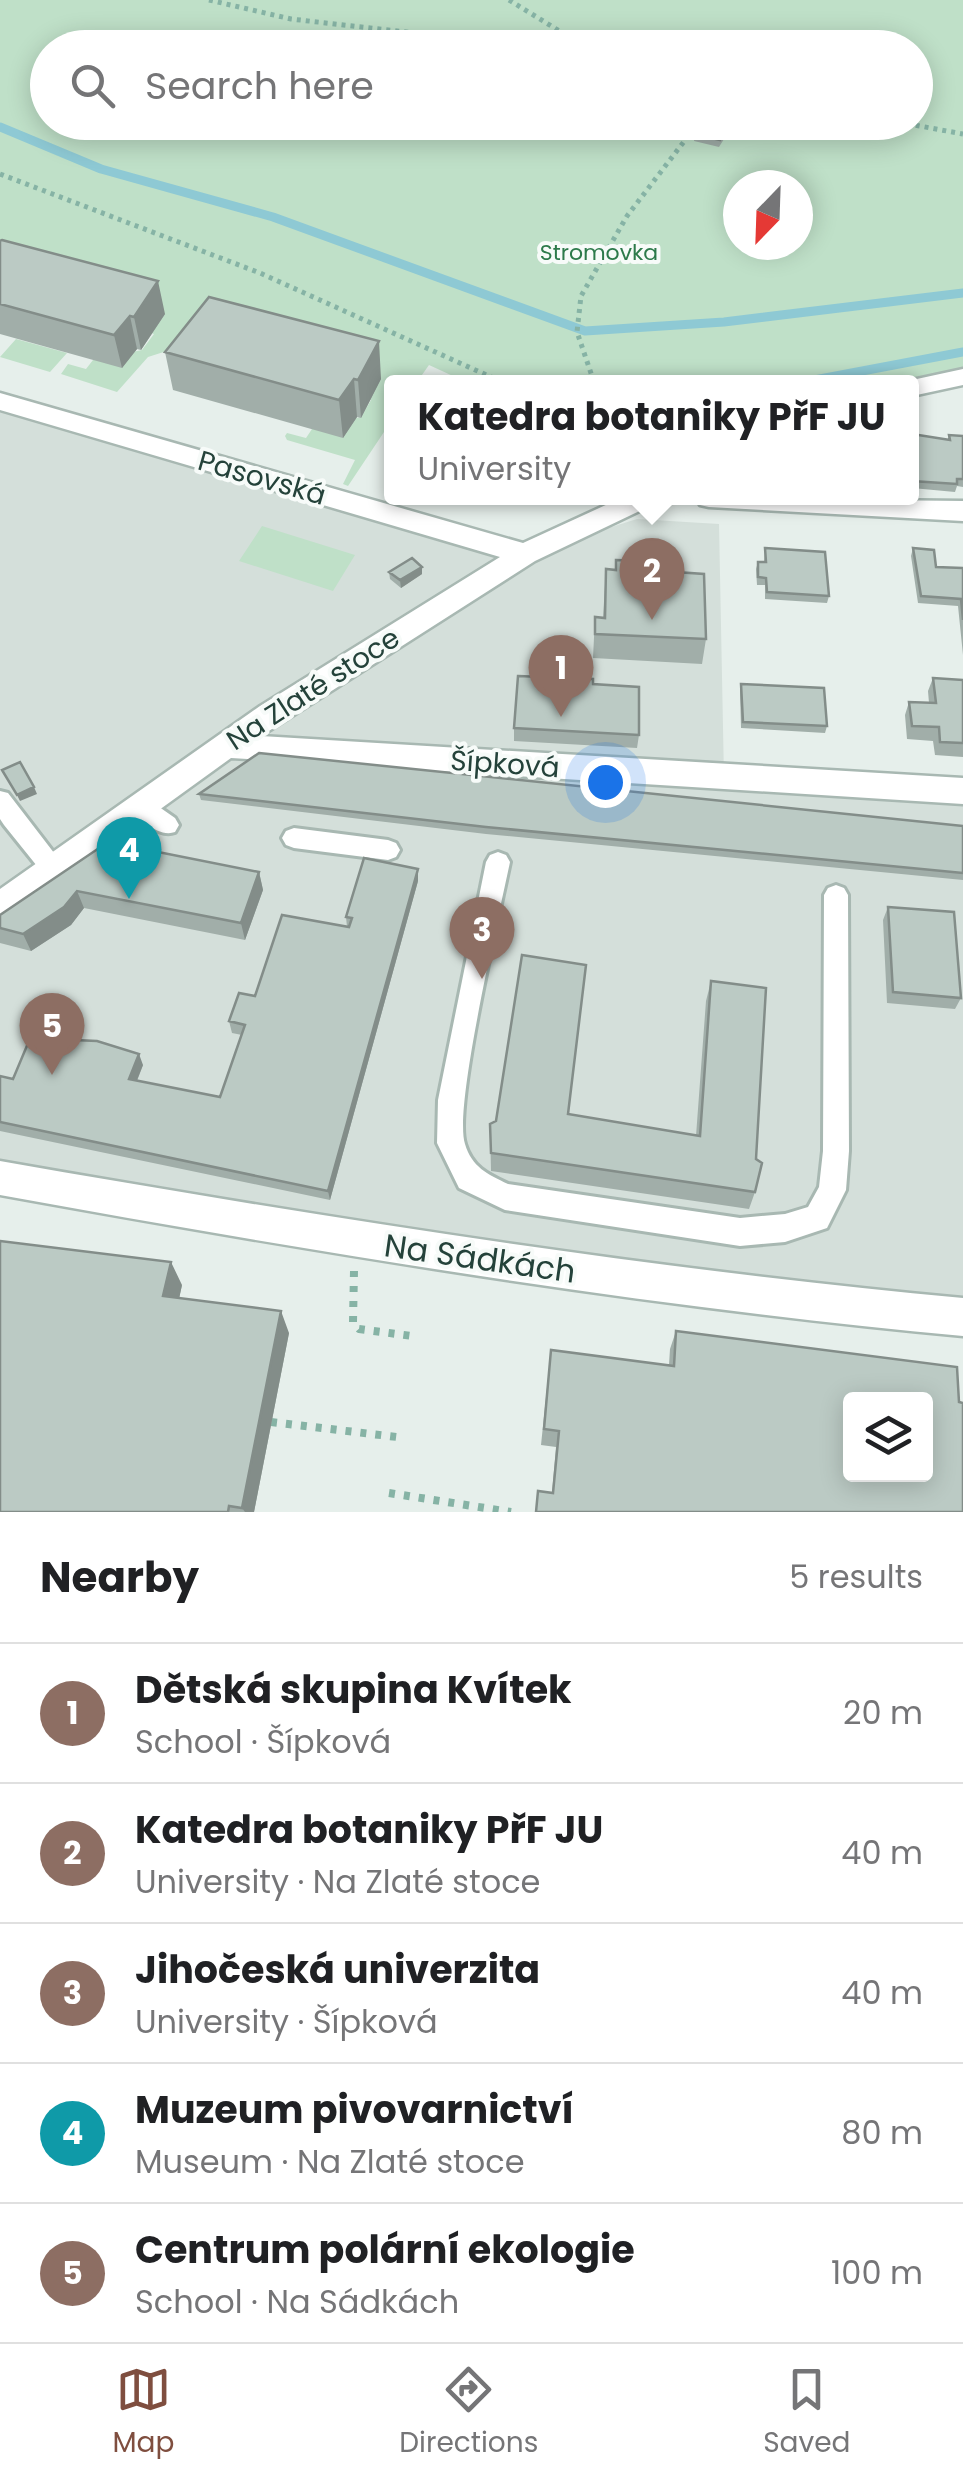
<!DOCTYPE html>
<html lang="en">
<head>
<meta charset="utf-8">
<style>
  :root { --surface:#fff; --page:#f2f2f2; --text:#202124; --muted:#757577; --line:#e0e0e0; --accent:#7f4e3f }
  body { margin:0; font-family:Poppins,sans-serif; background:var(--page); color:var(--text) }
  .controls { position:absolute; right:30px; bottom:30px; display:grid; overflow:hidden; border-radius:10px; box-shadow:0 5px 25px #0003 }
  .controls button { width:90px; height:90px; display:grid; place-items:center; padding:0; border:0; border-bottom:2px solid var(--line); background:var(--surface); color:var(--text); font:50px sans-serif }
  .compass { position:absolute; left:723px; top:170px; width:90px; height:90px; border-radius:50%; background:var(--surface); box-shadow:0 5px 25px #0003; rotate:203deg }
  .you { position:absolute; left:605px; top:782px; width:35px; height:35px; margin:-25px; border:8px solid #fff; border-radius:50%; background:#1a73e8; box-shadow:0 0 0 15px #1a73e833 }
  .badge { display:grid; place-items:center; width:65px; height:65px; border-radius:50%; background:var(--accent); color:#fff; font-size:32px; font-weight:700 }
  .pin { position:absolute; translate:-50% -82px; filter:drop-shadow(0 2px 5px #0008) }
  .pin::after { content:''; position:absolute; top:52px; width:35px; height:30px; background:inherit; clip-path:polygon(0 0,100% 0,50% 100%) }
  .popup { position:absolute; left:384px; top:375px; width:535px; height:130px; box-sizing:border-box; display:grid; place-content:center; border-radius:10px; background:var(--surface); filter:drop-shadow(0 2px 8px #0005); font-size:32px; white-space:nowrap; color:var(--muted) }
  .popup b { font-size:38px; color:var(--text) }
  .popup::after { content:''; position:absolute; left:50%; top:100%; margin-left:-20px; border:20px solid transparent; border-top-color:var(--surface) }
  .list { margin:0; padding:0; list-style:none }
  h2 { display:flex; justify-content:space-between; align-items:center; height:130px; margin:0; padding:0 40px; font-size:42px }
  h2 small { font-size:32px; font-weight:400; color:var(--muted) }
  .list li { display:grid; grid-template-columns:65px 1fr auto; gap:30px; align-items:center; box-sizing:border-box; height:140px; padding:0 40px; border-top:2px solid var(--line) }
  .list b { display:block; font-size:38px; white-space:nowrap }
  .list p { margin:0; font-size:32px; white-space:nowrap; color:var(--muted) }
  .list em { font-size:32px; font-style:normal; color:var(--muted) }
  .icon { flex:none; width:55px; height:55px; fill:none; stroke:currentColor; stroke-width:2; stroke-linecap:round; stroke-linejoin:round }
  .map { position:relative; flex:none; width:963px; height:1512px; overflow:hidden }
  .search { position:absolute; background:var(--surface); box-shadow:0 5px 25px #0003; left:30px; right:30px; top:30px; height:110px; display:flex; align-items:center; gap:25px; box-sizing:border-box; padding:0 35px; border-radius:55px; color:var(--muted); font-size:38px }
  .sheet { height:830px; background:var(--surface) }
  nav { display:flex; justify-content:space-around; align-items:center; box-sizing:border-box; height:140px; border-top:2px solid var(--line); background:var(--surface); font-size:28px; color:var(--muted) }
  nav a { display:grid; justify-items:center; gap:5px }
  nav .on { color:var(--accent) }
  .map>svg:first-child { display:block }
</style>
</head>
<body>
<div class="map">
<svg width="963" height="1512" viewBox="0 0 963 1512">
  <rect width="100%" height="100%" fill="#e6efeb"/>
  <path fill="#d4dfda" d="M0 402 525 554 637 519 719 524 724 778 963 791V1310L0 1168Z"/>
  <path fill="#bfe0c8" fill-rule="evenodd" d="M0 0H963V369L907 382H466L429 365 417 382H392V420L348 486 343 484 355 460 287 440 285 436 287 433 306 438 312 429 361 417 371 400 173 349 148 357 117 392 61 374 68 364 86 369 93 360 142 350 154 334 0 282ZM48 48H916V122H48ZM738 185H798V245H738Z
    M16 339 67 353 50 372 0 357Z
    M262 526 355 555 333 591 239 561Z"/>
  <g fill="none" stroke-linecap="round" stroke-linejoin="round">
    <path stroke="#8ec9d4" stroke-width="9" d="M0 127 101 169 273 217 585 331 724 322 963 293
      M804 382 963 352"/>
    <defs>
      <path id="service" d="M0 791 8 793 61 862 65 869 61 876 53 879 45 876 4 825 0 819Z
        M142 795 175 818 179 825 175 832C159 838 138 819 130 805L134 798Z
        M294 828 388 840 396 843 400 850 396 857 388 860 294 848 286 845 282 838 286 831Z
        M498 852 506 855 510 862C500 911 453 1108 465 1144 472 1167 487 1174 508 1184L740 1218 785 1214 808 1207 819 1187 823 1151 824 895 828 888 836 885 844 888 848 895 849 1151 846 1190 827 1228 785 1242 740 1246 505 1210 459 1188 437 1143 438 1100 486 862 490 855Z"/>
      <path id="minor" d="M963 369V385L912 396V382H903Z
        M0 393 523 543 621 498H656L652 505 535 561 261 736 963 778V804L231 758 11 917 0 921V889L260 706 500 557 0 410Z
        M696 498 963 501V521L709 507 700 505Z
        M0 1161C320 1217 640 1268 963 1298V1336C640 1306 320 1253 0 1195Z"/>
    </defs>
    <use href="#service" stroke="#a8b8b2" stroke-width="6"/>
    <use href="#minor" stroke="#a8b8b2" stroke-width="5"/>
    <path stroke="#86b3a5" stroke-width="5" stroke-dasharray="4 5" stroke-linecap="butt" d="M209 0 291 19 547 48
      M509 0 587 48
      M898 122 963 134
      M0 174 260 273 502 382
      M594 382 577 332 581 296 627 216 699 122"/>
    <path stroke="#86b3a5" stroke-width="8" stroke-dasharray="6 9" stroke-linecap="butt" d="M354 1271 353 1322 359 1329 412 1336
      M271 1422 397 1437
      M389 1493 511 1512"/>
    <use href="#service" fill="#fff" fill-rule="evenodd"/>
    <use href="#minor" fill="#fff" fill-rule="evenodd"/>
  </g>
  <path fill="#a1aea9" d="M695 134 724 139 719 147 694 141Z
    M0 241 165 314 141 350 137 349 122 368 0 334Z
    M165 352 381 379 361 418 357 417 343 438 173 390Z
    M912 434 948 440 949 435 963 436V487L957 486 955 492 912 488Z
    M765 548 829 596 827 603 765 599V585H757L756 569 758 562H764Z
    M913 548 936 567 963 568V655L958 606 918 603 911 556Z
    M616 560 676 572 706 639 702 664 593 658 595 617 603 618 606 569H615Z
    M422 567V574L401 588 390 579 389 572Z
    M933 678 963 680V757L935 755 933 741 907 739 905 715 909 702 929 703 928 691Z
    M593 684 639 735 637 748 514 741V728Z
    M741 684 827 726 825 733 741 728 740 691Z
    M199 794 963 826V880L486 834 201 800Z
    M108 842 259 872 263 890 245 940 84 908 71 925 31 951 0 943V915Z
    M418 881 330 1200 0 1131V1076L13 1079 80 1040 143 1065 137 1081 220 1097 242 1035 232 1033 229 1021 255 996 347 927 346 917Z
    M888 907 961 998 955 1009 887 1003 883 920Z
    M711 981 756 1159 755 1192 749 1209 491 1171 490 1124 568 1114 696 1136 706 1001Z
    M182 1285 179 1298 289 1333 254 1512H0Z
    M676 1331 957 1367 552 1493 556 1447 541 1445 549 1368 669 1365 670 1349Z"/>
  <path fill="#838d89" d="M158 281 165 314 141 350 134 317Z
    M130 316 137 349 122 368 114 335Z
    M379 341 381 379 361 418 358 380Z
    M354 379 357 417 343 438 339 400Z
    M422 567V574L401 588 400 580Z
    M34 787 37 794 20 801 17 795Z
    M418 869V881L330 1200 328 1191Z
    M259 872 263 890 245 940 241 923Z
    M77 891 84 908 71 925 31 951 23 934Z
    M139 1054 143 1065 133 1090 129 1079Z
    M171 1262 182 1285 175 1318 163 1296Z
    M281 1311 289 1333 254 1512H245L242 1508Z"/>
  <path fill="#bbcac4" stroke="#838d89" stroke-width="2.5" fill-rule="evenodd" d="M700 125 725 131 720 140 695 134Z
    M2 240 158 281 134 317 130 316 114 335 0 304V241Z
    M209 297 379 341 358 380 354 379 339 400 165 352Z
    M912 434 950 440 949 435 963 436V479H957V484L912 481Z
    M765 548 825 552 829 596 767 592 766 578 758 577V562H766Z
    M913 548 934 550 936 567 963 568V620L961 599 921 596Z
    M412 558 422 567 400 580 389 572Z
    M616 560 676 562V572L704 574 706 639 595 634V617L605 618 606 569 616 570Z
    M518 676 593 679V684L639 687V735L514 728Z
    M933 678 963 680V743L940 742 939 727 912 726 909 702 936 703Z
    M741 684 824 688 827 726 743 722Z
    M259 753 963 826V873L486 827 199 794Z
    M20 762 34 787 17 795 2 770Z
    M108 842 259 872 241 923 77 891 64 907 23 934 0 928V915Z
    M364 858 418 869 328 1191 0 1122V1076L13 1079 39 1017 70 1023 77 1035 75 1040 97 1041 139 1054 129 1079 220 1097 245 1025 229 1021 239 993 255 996 282 915 349 927 352 918 346 917Z
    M888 907 954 912 961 998 893 992Z
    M522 955 586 965 568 1114 700 1136 711 981 766 988 756 1159 762 1163 755 1192 491 1153 490 1124 496 1121Z
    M0 1241 171 1262 163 1296 281 1311 242 1508 229 1506 228 1512H0Z
    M676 1331 957 1367 959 1402 963 1403V1512H536L538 1491 553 1493 559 1431 544 1429 551 1350 674 1366ZM850 1400H926V1474H850Z"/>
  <g text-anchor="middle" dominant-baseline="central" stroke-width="8" stroke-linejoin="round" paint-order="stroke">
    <g font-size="22" fill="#2d7a4b" stroke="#f7fbf9">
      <text x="599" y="252">Stromovka</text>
    </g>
    <g font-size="28" fill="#24423a" stroke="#f7fbf9">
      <text transform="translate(262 478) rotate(16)">Pasovská</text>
      <text transform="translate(313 689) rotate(-33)">Na Zlaté stoce</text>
      <text transform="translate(505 764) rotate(4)">Šípková</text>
    </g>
    <g font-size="32" fill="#24423a" stroke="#f7fbf9">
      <text transform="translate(480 1258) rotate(8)">Na Sádkách</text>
    </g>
  </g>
</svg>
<div class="controls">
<button><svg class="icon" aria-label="layers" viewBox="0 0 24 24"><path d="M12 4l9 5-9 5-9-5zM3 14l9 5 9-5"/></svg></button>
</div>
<svg class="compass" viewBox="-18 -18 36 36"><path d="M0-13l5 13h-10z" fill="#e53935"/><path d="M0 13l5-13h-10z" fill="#757577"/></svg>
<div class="you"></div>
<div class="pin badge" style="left:561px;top:717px;background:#8d6e63">1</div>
<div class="pin badge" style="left:652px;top:620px;background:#8d6e63">2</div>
<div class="popup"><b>Katedra botaniky PřF JU</b>University</div>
<div class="pin badge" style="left:482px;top:979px;background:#8d6e63">3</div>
<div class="pin badge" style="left:129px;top:899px;background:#0f9aa8">4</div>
<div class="pin badge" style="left:52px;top:1075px;background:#8d6e63">5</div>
<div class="search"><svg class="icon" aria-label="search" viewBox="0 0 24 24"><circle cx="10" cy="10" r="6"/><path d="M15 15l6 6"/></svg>Search here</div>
</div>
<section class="sheet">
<h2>Nearby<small>5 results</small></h2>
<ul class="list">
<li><span class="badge" style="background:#8d6e63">1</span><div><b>Dětská skupina Kvítek</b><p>School · Šípková</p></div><em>20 m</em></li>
<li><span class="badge" style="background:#8d6e63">2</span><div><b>Katedra botaniky PřF JU</b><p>University · Na Zlaté stoce</p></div><em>40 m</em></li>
<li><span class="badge" style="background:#8d6e63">3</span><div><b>Jihočeská univerzita</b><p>University · Šípková</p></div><em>40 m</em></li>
<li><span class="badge" style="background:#0f9aa8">4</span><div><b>Muzeum pivovarnictví</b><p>Museum · Na Zlaté stoce</p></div><em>80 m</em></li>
<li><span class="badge" style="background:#8d6e63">5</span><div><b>Centrum polární ekologie</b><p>School · Na Sádkách</p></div><em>100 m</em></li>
</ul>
</section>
<nav>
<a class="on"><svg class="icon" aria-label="map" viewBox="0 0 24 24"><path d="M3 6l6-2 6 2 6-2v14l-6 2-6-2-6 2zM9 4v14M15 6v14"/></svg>Map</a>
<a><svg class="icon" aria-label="directions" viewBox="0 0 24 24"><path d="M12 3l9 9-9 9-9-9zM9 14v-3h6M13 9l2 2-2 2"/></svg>Directions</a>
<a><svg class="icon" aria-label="saved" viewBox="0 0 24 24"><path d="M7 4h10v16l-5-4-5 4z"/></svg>Saved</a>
</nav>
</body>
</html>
